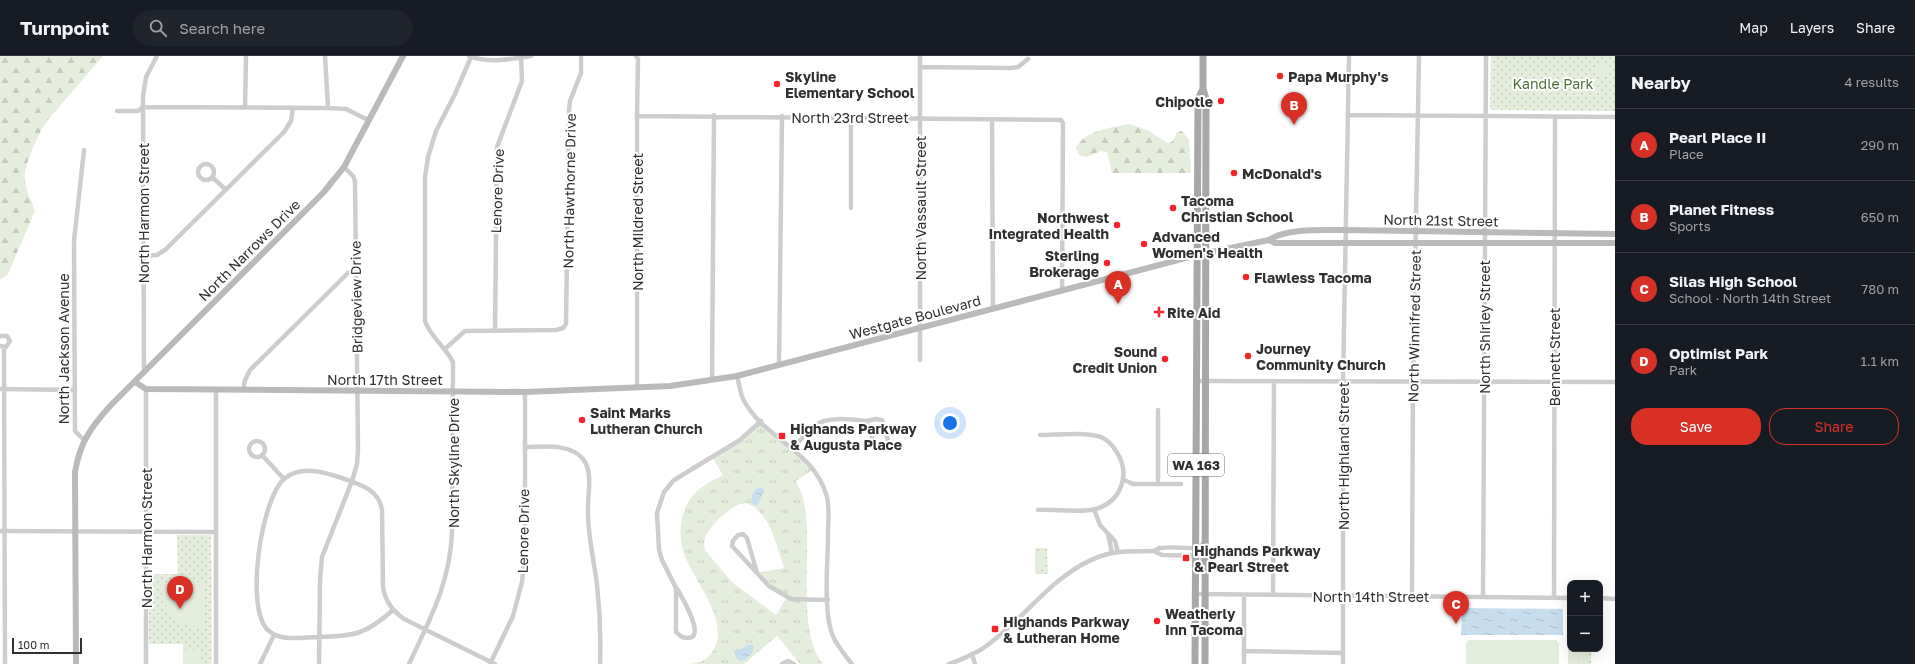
<!DOCTYPE html>
<html lang="en">
<head>
<meta charset="utf-8">
<style>
  :root { --surface:#171b24; --page:#20242c; --text:#f1f3f6; --muted:#9ea1a6; --line:#363941; --accent:#d93025 }
  body { margin:0; font-family:"Golos Text",sans-serif; background:var(--page); color:var(--text) }
  .controls { position:absolute; right:12px; bottom:12px; display:grid; overflow:hidden; border-radius:8px; box-shadow:0 4px 16px #0002 }
  .controls button { width:36px; height:36px; display:grid; place-items:center; padding:0; border:0; border-bottom:1px solid var(--line); background:var(--surface); color:var(--text); font:20px sans-serif }
  .scale { position:absolute; left:12px; bottom:10px; width:70px; box-sizing:border-box; padding-left:4px; border:2px solid #303030; border-top:0; font-size:11px; line-height:14px; white-space:nowrap; color:#303030; -webkit-text-stroke:3px #fff; paint-order:stroke }
  .you { position:absolute; left:950px; top:367px; width:14px; height:14px; margin:-10px; border:3px solid #fff; border-radius:50%; background:#1a73e8; box-shadow:0 0 0 6px #1a73e833 }
  .badge { display:grid; place-items:center; width:26px; height:26px; border-radius:50%; background:var(--accent); color:#fff; font-size:13px; font-weight:700 }
  .pin { position:absolute; translate:-50% -33px; filter:drop-shadow(0 1px 2px #0008) }
  .pin::after { content:''; position:absolute; top:21px; width:14px; height:12px; background:inherit; clip-path:polygon(0 0,100% 0,50% 100%) }
  .list { margin:0; padding:0; list-style:none }
  h2 { display:flex; justify-content:space-between; align-items:center; height:52px; margin:0; padding:0 16px; font-size:17px }
  h2 small { font-size:13px; font-weight:400; color:var(--muted) }
  .list li { display:grid; grid-template-columns:26px 1fr auto; gap:12px; align-items:center; box-sizing:border-box; height:72px; padding:0 16px; border-top:1px solid var(--line) }
  .list b { display:block; font-size:15px; white-space:nowrap }
  .list p { margin:0; font-size:13px; white-space:nowrap; color:var(--muted) }
  .list em { font-size:13px; font-style:normal; color:var(--muted) }
  .actions { display:flex; gap:8px; padding:12px 16px }
  .actions a { flex:1; padding:9px 0; border:1px solid var(--accent); border-radius:16px; text-align:center; font-size:14px; color:var(--accent) }
  .actions .main { background:var(--accent); color:#fff }
  .icon { flex:none; width:22px; height:22px; fill:none; stroke:currentColor; stroke-width:2; stroke-linecap:round; stroke-linejoin:round }
  .map { position:relative; flex:none; width:1615px; height:608px; overflow:hidden }
  header { display:flex; align-items:center; gap:24px; box-sizing:border-box; height:56px; padding:0 20px; background:var(--surface); border-bottom:1px solid var(--line) }
  header strong { font-size:19px }
  nav { display:flex; gap:22px; margin-inline-start:auto; font-size:14px }
  .search { width:280px; height:36px; background:var(--page); display:flex; align-items:center; gap:10px; box-sizing:border-box; padding:0 14px; border-radius:22px; color:var(--muted); font-size:15px }
  main { display:flex }
  aside { flex:1; background:var(--surface) }
  .map>svg:first-child { display:block }
</style>
</head>
<body>
<header>
<strong>Turnpoint</strong>
<div class="search"><svg class="icon" aria-label="search" viewBox="0 0 24 24"><circle cx="10" cy="10" r="6"/><path d="M15 15l6 6"/></svg>Search here</div>
<nav><a>Map</a><a>Layers</a><a>Share</a></nav>
</header>
<main>
<div class="map">
<svg width="1615" height="608" viewBox="0 0 1615 608">
  <defs>
    <pattern id="grass-tufts" width="24" height="20" patternUnits="userSpaceOnUse"><rect width="24" height="20" fill="#e5eedc"/><path d="M3 7l-1-3M5 7V3M7 7l1-3M15 17l-1-3M17 17v-4M19 17l1-3" fill="none" stroke="#c5ccbd"/></pattern>
    <pattern id="forest-firs" width="22" height="20" patternUnits="userSpaceOnUse"><rect width="22" height="20" fill="#e5eedc"/><path d="M5 1l3.5 6h-7zM16 11l3.5 6h-7z" fill="#c5ccbd"/></pattern>
    <pattern id="park-dots" width="8" height="8" patternUnits="userSpaceOnUse"><rect width="8" height="8" fill="#e5eedc"/><path d="M2 2h.1M6 6h.1" fill="none" stroke="#c5ccbd" stroke-width="1.8" stroke-linecap="round"/></pattern>
    <pattern id="water-ripples" width="26" height="14" patternUnits="userSpaceOnUse"><rect width="26" height="14" fill="#c7deef"/><path d="M2 4q2-2 4 0t4 0M15 11q2-2 4 0t4 0" fill="none" stroke="#abbfcd"/></pattern>
  </defs>
  <rect width="100%" height="100%" fill="#fff"/>
  <path fill="url(#grass-tufts)" fill-rule="evenodd" d="M761 365 814 413 796 425C798 431 802 436 803 442 815 487 794 572 823 608H800L777 580 744 608H684C698 608 707 606 714 593 730 562 692 524 683 495 679 481 680 462 686 450 693 434 708 427 723 419L712 401 740 384ZM747 447C771 458 776 489 784 512L757 517 786 542 776 559 732 526 705 494C704 490 704 486 705 482 711 468 732 447 747 447Z"/>
  <path fill="url(#forest-firs)" d="M0 0H103L46 66C38 79 23 110 25 125 26 135 32 146 35 155L8 218 0 224Z
    M1130 68 1149 75 1168 87 1172 86 1177 76 1182 75 1189 84 1191 117H1112L1107 96 1101 95 1086 101 1079 99 1076 92C1085 74 1113 71 1130 68Z"/>
  <path fill="url(#park-dots)" d="M1491 0H1615V55L1492 54 1490 53Z
    M177 479H211L212 608H183V588H149V518H178Z
    M1035 492H1047L1048 518H1035Z
    M1568 587H1570V593H1591V608H1568Z"/>
  <path fill="#e5eedc" d="M1602 8 1610 15 1602 23 1594 17Z
    M1037 497H1045V513L1038 514Z
    M161 526H200L203 529V572C173 569 163 555 161 526Z
    M1468 584H1556L1559 588V608H1466V587Z
    M1570 593H1578V608H1570Z
    M1581 593H1588V608H1581Z
    M184 594H201V608H184Z"/>
  <path fill="url(#water-ripples)" d="M757 432H762L764 434 758 449H754L751 447C752 441 752 436 757 432Z
    M1462 552 1563 553V579H1461Z
    M748 588 753 589C755 596 747 605 740 605L735 600V595L744 592Z"/>
  <g fill="none" stroke-linecap="round" stroke-linejoin="round">
    <path stroke="#cdcdcd" stroke-width="4.5" d="M325 0 328 52
      M469 0C489 8 511 3 531 0
      M636 0 638 3 637 60V332
      M920 11 1011 12 1018 11 1028 3
      M245 51 246 0
      M117 55H138L143 51 328 52 346 53 368 64
      M1348 59 1615 61
      M637 60 1061 64 1063 67 1062 235
      M992 63 993 253
      M84 94 74 185 75 375 84 384
      M198 116a8 8 0 1 1 16 0a8 8 0 1 1-16 0Z
      M212 121 225 133
      M851 152V61
      M143 200 157 199 165 194 284 76 291 65 293 52
      M495 274 497 91 522 25 521 0
      M0 280H7L10 285 6 291 0 290
      M4 291 5 608
      M446 292 465 275 556 274 563 272 566 268 569 54 570 45 581 17V0
      M920 304V0
      M779 309 782 60
      M144 317 143 40 146 21 157 0
      M737 320C739 327 740 336 743 343 764 384 813 392 827 441 830 453 828 466 828 478 828 505 823 552 832 578 836 589 845 599 852 608
      M712 324 714 59
      M1197 325 1615 326
      M0 333 75 334
      M243 334 245 324 250 314 348 217 356 213
      M249 393a8 8 0 1 1 16 0a8 8 0 1 1-16 0Z
      M525 391C543 391 570 387 583 403 594 417 587 439 588 456 588 481 594 504 597 529 600 555 601 581 600 608
      M793 393C800 385 806 376 814 370 827 360 851 363 866 365L875 389 881 393 886 391 888 384 882 364 876 363 866 365
      M262 399 284 423
      M1124 424 1133 428H1181
      M1158 428V354
      M1094 453 1100 469 1115 485 1118 496
      M1038 454C1052 453 1083 457 1096 453 1122 445 1131 417 1116 395 1113 390 1109 385 1103 382 1088 375 1057 379 1040 379
      M0 475 215 476
      M1108 478 1112 497
      M1154 495 1162 499 1201 500 1203 505
      M757 517 732 490 733 485 738 479 743 478 747 482 757 517 769 530 791 543 828 544
      M676 532V576L682 581C711 589 682 542 678 534L676 532 662 504 659 494 657 457 664 436 674 424 740 384 761 365
      M1196 538 1570 542
      M1273 539 1274 325
      M1412 540 1413 325 1419 0
      M1483 541 1486 0
      M1554 542 1555 61
      M1600 542 1615 543
      M393 554C365 579 354 580 319 581 303 581 282 586 269 575 244 555 261 443 284 423 300 409 324 416 342 422 359 428 379 433 382 454L383 531C385 545 392 554 404 563L495 608
      M1244 595 1343 597
      M972 598 975 608
      M146 608V333
      M216 608V334
      M260 608 274 579
      M319 608 320 524 322 501 352 425 357 408 358 393 355 125 353 120 344 111
      M409 608C430 563 450 527 452 476L453 306C445 290 431 282 425 265V121L428 101 436 75 455 38 471 1
      M490 608 513 560 522 526 525 494V336
      M782 608 788 605 794 608
      M949 608C960 604 972 599 982 593 1024 565 1052 517 1101 500 1118 494 1134 496 1152 495 1155 495 1157 493 1160 492 1173 490 1187 493 1200 492L1204 486
      M1244 608V539
      M1343 608V325L1349 0"/>
    <path stroke="#bababa" stroke-width="6" d="M1269 184 1275 187H1615
      M135 326 146 333 525 336 670 330 737 320 1197 199 1269 184C1285 172 1324 174 1345 174L1615 178
      M76 608 75 416C80 386 91 371 111 349L323 137 344 111 403 0"/>
    <path stroke="#a8a8a8" stroke-width="7" d="M1203 0V33L1206 43 1205 608
      M1195 608 1198 43 1203 33"/>
  </g>
  <g fill="#f5242c" stroke="#fff" stroke-width="1.5">
    <circle cx="1280" cy="20" r="4"/>
    <circle cx="777" cy="28" r="4"/>
    <circle cx="1221" cy="45" r="4"/>
    <circle cx="1234" cy="117" r="4"/>
    <circle cx="1173" cy="152" r="4"/>
    <circle cx="1117" cy="169" r="4"/>
    <circle cx="1144" cy="188" r="4"/>
    <circle cx="1107" cy="207" r="4"/>
    <circle cx="1246" cy="221" r="4"/>
    <path d="M1157 250h4v4h4v4h-4v4h-4v-4h-4v-4h4z"/>
    <circle cx="1248" cy="300" r="4"/>
    <circle cx="1165" cy="303" r="4"/>
    <circle cx="582" cy="364" r="4"/>
    <rect x="778" y="376" width="8" height="8" rx="2"/>
    <rect x="1182" y="498" width="8" height="8" rx="2"/>
    <circle cx="1157" cy="565" r="4"/>
    <rect x="991" y="569" width="8" height="8" rx="2"/>
  </g>
  <g text-anchor="middle" dominant-baseline="central" stroke-width="4" stroke-linejoin="round" paint-order="stroke">
    <rect fill="#fff" stroke="#6e6e6e" stroke-width="1" x="1168" y="398" width="56" height="22" rx="3"/>
    <g font-size="13" font-weight="bold" fill="#303030">
      <text x="1196" y="409">WA 163</text>
    </g>
    <g font-size="14" font-weight="bold" fill="#303030" stroke="#fff" text-anchor="start">
      <text x="785" y="20">Skyline<tspan x="785" dy="16">Elementary School</tspan></text>
      <text x="1288" y="20">Papa Murphy's</text>
      <text x="1213" y="45" text-anchor="end">Chipotle</text>
      <text x="1242" y="117">McDonald's</text>
      <text x="1181" y="144">Tacoma<tspan x="1181" dy="16">Christian School</tspan></text>
      <text x="1109" y="161" text-anchor="end">Northwest<tspan x="1109" dy="16">Integrated Health</tspan></text>
      <text x="1152" y="180">Advanced<tspan x="1152" dy="16">Women's Health</tspan></text>
      <text x="1099" y="199" text-anchor="end">Sterling<tspan x="1099" dy="16">Brokerage</tspan></text>
      <text x="1254" y="221">Flawless Tacoma</text>
      <text x="1167" y="256">Rite Aid</text>
      <text x="1256" y="292">Journey<tspan x="1256" dy="16">Community Church</tspan></text>
      <text x="1157" y="295" text-anchor="end">Sound<tspan x="1157" dy="16">Credit Union</tspan></text>
      <text x="590" y="356">Saint Marks<tspan x="590" dy="16">Lutheran Church</tspan></text>
      <text x="790" y="372">Highands Parkway<tspan x="790" dy="16">&amp; Augusta Place</tspan></text>
      <text x="1194" y="494">Highands Parkway<tspan x="1194" dy="16">&amp; Pearl Street</tspan></text>
      <text x="1165" y="557">Weatherly<tspan x="1165" dy="16">Inn Tacoma</tspan></text>
      <text x="1003" y="565">Highands Parkway<tspan x="1003" dy="16">&amp; Lutheran Home</tspan></text>
    </g>
    <g font-size="14" fill="#517038" stroke="#fff">
      <text x="1553" y="27">Kandle Park</text>
    </g>
    <g font-size="14" fill="#303030" stroke="#fff">
      <text x="850" y="61">North 23rd Street</text>
      <text transform="translate(497 135) rotate(-88)">Lenore Drive</text>
      <text transform="translate(569 135) rotate(-89)">North Hawthorne Drive</text>
      <text transform="translate(920 152) rotate(-90)">North Vassault Street</text>
      <text transform="translate(143 157) rotate(-90)">North Harmon Street</text>
      <text transform="translate(1441 164) rotate(1)">North 21st Street</text>
      <text transform="translate(637 166) rotate(-90)">North Mildred Street</text>
      <text transform="translate(249 194) rotate(-45)">North Narrows Drive</text>
      <text transform="translate(356 241) rotate(-91)">Bridgeview Drive</text>
      <text transform="translate(915 261) rotate(-15)">Westgate Boulevard</text>
      <text transform="translate(1414 270) rotate(-89)">North Winnifred Street</text>
      <text transform="translate(1484 271) rotate(-90)">North Shirley Street</text>
      <text transform="translate(63 293) rotate(-90)">North Jackson Avenue</text>
      <text transform="translate(1554 301) rotate(-90)">Bennett Street</text>
      <text x="385" y="323">North 17th Street</text>
      <text transform="translate(1343 400) rotate(-90)">North Highland Street</text>
      <text transform="translate(453 407) rotate(-90)">North Skyline Drive</text>
      <text transform="translate(523 475) rotate(-89)">Lenore Drive</text>
      <text transform="translate(146 482) rotate(-90)">North Harmon Street</text>
      <text x="1371" y="540">North 14th Street</text>
    </g>
  </g>
</svg>
<div class="controls">
<button>+</button>
<button>−</button>
</div>
<div class="scale">100 m</div>
<div class="you"></div>
<div class="pin badge" style="left:1118px;top:248px">A</div>
<div class="pin badge" style="left:1294px;top:69px">B</div>
<div class="pin badge" style="left:1456px;top:568px">C</div>
<div class="pin badge" style="left:180px;top:553px">D</div>
</div>
<aside>
<h2>Nearby<small>4 results</small></h2>
<ul class="list">
<li><span class="badge">A</span><div><b>Pearl Place II</b><p>Place</p></div><em>290 m</em></li>
<li><span class="badge">B</span><div><b>Planet Fitness</b><p>Sports</p></div><em>650 m</em></li>
<li><span class="badge">C</span><div><b>Silas High School</b><p>School · North 14th Street</p></div><em>780 m</em></li>
<li><span class="badge">D</span><div><b>Optimist Park</b><p>Park</p></div><em>1.1 km</em></li>
</ul>
<div class="actions"><a class="main">Save</a><a>Share</a></div>
</aside>
</main>
</body>
</html>
